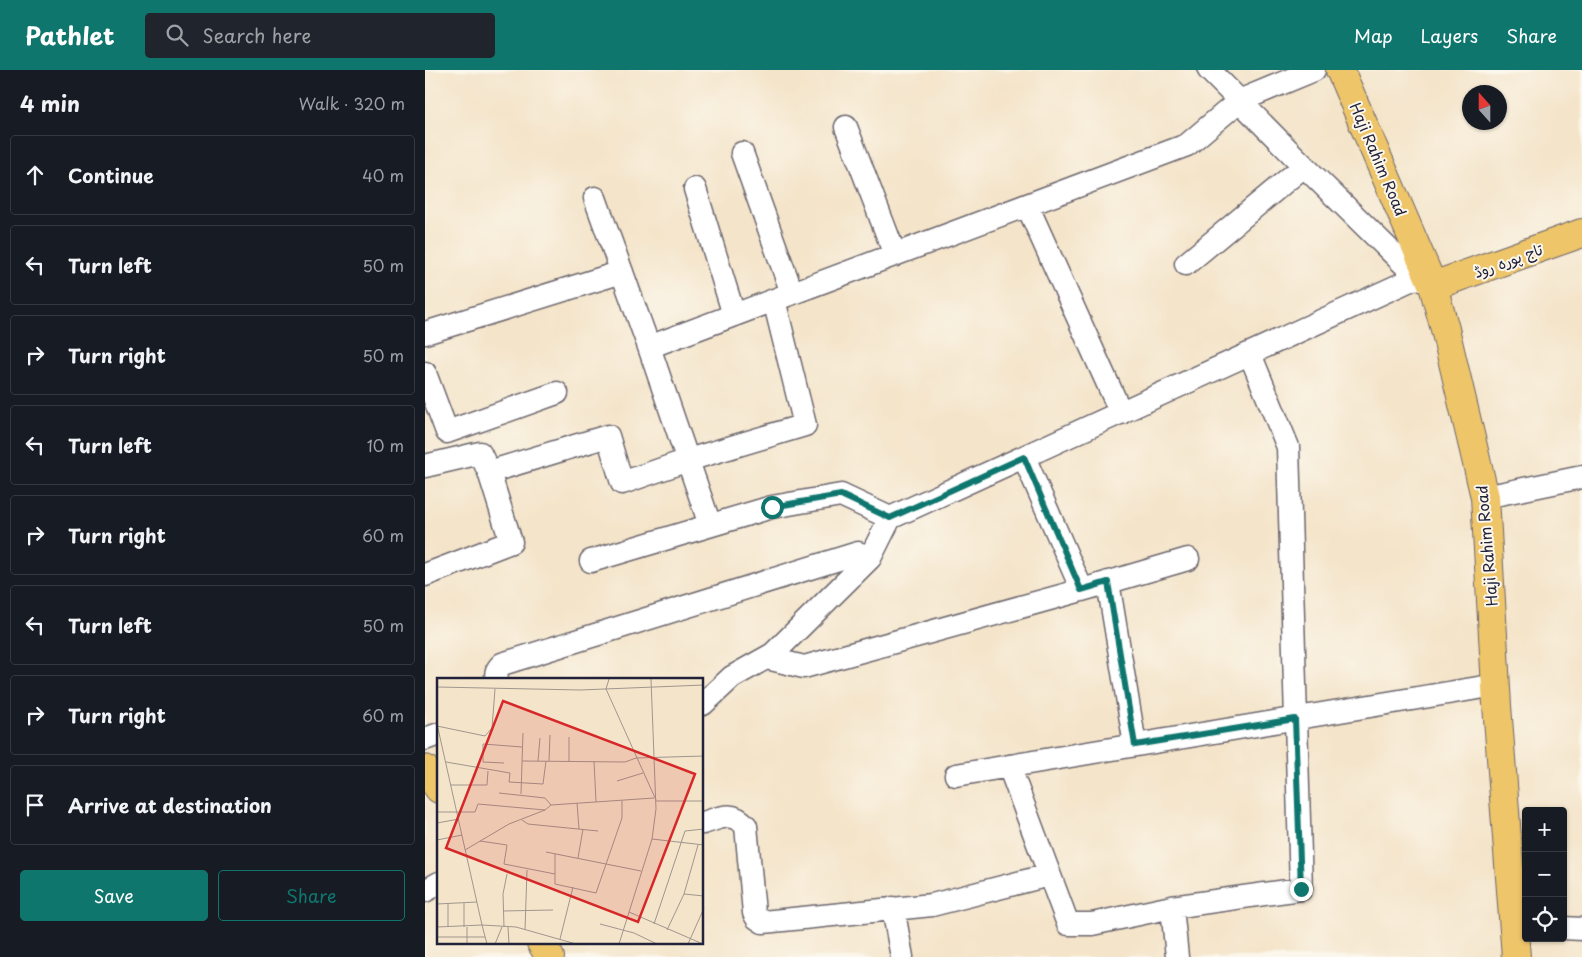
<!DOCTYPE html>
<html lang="en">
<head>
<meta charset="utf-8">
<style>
  :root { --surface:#171b24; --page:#20242c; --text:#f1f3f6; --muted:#9ea1a6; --line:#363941; --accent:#0f766e }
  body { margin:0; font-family:"Playpen Sans","Playpen Sans Arabic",sans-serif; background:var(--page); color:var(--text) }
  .controls { position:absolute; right:15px; bottom:15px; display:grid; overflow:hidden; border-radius:5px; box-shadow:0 1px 4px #0004 }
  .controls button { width:45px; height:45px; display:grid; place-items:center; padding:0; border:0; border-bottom:1px solid var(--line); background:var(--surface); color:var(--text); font:25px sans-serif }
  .compass { position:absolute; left:1037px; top:15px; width:45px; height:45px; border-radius:50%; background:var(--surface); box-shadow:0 1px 4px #0004; rotate:339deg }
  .stop { position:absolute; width:15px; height:15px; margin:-11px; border:4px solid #0f766e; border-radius:50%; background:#fff }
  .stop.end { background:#0f766e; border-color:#fff; box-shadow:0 1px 5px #0008 }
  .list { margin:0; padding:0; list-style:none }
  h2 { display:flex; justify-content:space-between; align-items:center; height:65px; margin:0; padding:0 20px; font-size:21px }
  h2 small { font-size:16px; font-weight:400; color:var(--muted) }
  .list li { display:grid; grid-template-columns:32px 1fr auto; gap:15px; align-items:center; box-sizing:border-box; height:80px; margin:0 10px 10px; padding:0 10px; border:1px solid var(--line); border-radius:5px }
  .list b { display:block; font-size:19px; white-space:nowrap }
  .list em { font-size:16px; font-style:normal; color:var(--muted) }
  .actions { display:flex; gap:10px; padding:15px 20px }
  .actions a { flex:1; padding:11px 0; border:1px solid var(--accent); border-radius:5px; text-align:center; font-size:18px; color:var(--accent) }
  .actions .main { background:var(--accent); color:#fff }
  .icon { flex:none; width:28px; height:28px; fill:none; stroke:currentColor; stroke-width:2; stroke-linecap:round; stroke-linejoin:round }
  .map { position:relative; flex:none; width:1157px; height:887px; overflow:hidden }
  header { display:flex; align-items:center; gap:30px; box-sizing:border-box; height:70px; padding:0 25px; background:var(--accent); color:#fff }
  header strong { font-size:24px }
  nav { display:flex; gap:28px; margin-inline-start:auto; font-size:18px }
  .search { width:350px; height:45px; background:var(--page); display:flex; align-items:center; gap:12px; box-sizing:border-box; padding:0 18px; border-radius:5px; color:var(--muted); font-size:19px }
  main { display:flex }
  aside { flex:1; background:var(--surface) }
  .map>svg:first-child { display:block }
</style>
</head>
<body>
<header>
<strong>Pathlet</strong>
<div class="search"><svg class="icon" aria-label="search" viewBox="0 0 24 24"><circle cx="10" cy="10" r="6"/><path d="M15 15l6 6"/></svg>Search here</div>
<nav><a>Map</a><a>Layers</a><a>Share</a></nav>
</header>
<main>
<aside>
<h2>4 min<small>Walk · 320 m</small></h2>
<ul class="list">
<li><svg class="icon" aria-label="ahead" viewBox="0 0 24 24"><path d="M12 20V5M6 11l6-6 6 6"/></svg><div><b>Continue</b></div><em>40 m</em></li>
<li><svg class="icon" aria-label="left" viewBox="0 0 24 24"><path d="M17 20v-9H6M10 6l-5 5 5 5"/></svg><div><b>Turn left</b></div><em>50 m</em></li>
<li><svg class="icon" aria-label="right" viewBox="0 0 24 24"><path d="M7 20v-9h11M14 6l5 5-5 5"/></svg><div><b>Turn right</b></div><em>50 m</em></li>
<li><svg class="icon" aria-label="left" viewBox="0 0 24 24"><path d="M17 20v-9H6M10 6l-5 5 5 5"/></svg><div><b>Turn left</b></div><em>10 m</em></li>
<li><svg class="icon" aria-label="right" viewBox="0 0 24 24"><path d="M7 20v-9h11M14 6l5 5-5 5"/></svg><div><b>Turn right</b></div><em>60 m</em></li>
<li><svg class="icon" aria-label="left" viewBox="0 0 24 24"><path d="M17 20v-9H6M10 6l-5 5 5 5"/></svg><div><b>Turn left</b></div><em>50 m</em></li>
<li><svg class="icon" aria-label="right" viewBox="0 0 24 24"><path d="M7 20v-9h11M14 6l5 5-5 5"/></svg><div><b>Turn right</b></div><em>60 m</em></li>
<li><svg class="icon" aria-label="arrive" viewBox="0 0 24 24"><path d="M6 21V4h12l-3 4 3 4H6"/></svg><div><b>Arrive at destination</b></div></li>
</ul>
<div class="actions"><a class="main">Save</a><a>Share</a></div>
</aside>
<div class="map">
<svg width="1157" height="887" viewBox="0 0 1157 887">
  <rect width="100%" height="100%" fill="#fbf7ec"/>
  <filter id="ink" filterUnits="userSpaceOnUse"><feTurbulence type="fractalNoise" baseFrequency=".02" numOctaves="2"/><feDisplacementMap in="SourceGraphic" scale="10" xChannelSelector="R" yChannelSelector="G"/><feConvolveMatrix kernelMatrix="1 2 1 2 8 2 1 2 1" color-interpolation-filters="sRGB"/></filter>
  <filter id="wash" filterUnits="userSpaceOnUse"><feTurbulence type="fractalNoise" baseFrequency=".0096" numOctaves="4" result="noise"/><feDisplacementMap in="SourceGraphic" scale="20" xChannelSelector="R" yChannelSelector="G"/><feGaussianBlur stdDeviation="1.12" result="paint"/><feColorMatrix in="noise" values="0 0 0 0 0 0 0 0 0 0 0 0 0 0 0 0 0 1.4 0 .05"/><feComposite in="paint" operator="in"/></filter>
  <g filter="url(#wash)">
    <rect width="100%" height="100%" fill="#f4e4c9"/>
  </g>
  <g filter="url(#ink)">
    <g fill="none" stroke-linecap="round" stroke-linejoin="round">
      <defs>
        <path id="minor" d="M784 0 879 96 992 207 1003 213
          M421 57 470 185
          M317 83 367 223
          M270 119 309 245
          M170 128 224 277 285 455
          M602 135 696 343
          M761 194 879 96
          M0 263 197 202
          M224 277 762 75 814 31 889 0
          M0 303 22 362 132 323
          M599 387 657 520
          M0 396 55 383 64 402 183 366 197 413 263 390 380 355 349 230
          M1060 427 1157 407
          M166 491 347 437 416 425 465 448
          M0 505 86 472 64 402
          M683 512 710 675
          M342 588 379 597 657 520 763 489
          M72 610C70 602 72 599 77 594L433 483 445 488
          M278 634 307 607 348 584 445 488 465 448 992 207
          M0 669 14 664
          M584 696 643 854H667L747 837 876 819 863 377 825 284
          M531 705 1071 615
          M278 753C295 748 307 740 321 756L329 843 332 848 338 852 507 835 624 805
          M0 821 14 813
          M747 837 752 887
          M468 838 477 887
          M1138 858 1157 859"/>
        <path id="major" d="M915 0 1008 216 1020 259 1060 427 1072 635 1091 887
          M1008 216 1157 163
          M0 699 14 719
          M116 873 125 887"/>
      </defs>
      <use href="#minor" stroke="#6c666d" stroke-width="25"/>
      <use href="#major" stroke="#6c666d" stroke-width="30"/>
      <use href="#minor" stroke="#fff" stroke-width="22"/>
      <use href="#major" stroke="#eec569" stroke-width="28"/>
    </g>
  </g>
  <g fill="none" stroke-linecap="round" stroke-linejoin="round" filter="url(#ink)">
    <path stroke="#0f766e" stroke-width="6" d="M347 437 416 425 465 448 599 387 656 520 683 512 710 675 870 649 876 819"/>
  </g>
  <g text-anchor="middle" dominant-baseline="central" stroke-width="4" stroke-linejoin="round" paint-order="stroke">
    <g font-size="15" fill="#22223b" stroke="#fbf7ec">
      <text transform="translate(954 89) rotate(67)">Haji Rahim Road</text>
      <text transform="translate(1083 190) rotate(-20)">تاج پورہ روڈ</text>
      <text transform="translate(1061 476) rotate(-95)">Haji Rahim Road</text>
    </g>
  </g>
  <g transform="translate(12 608)">
    <rect width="266" height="266" fill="#f4e4c9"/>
    <path fill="none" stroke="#a09690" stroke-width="1" d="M172 1 169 11 219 122M0 9 143 12 267 7M0 46 45 247 79 249 139 266M0 48 48 58 55 50 58 11M85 83 188 84 199 80 267 78M101 83 103 60M112 83 113 57M132 83V59M157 83 159 124M9 84 73 95 72 104 106 106 109 83M67 85 46 84V66L85 69M180 103 206 95M14 107H50L51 93M62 115 108 120 114 127M84 116 86 55M219 123H267M140 125 142 151M0 134H38L41 126 108 132M85 142 91 146 161 153M0 145 22 141M215 161 267 167M0 162 25 157M43 163 70 167 67 186 118 196M28 172 72 146 108 132 114 127 217 120M109 174 204 193M118 176V206L159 215 185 140V123M141 180 146 151M247 216 267 218M27 225V249M0 226 40 224M66 233 116 232M192 234 266 266M163 246 197 255 220 266M217 246 248 153 267 151M0 249 45 247 50 266M11 249V225M30 249V266M67 249 66 216 70 196M71 249 72 266M88 252 90 192M230 252 247 216 261 167M0 259H48M123 261 136 209M58 266 65 249M182 266 215 161 219 131 214 1M251 266 267 230"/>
    <path fill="#d62828" fill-opacity="0.15" stroke="#d62828" stroke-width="2.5" d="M66 23 258 96 201 244 9 170Z"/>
    <rect width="266" height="266" fill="none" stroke="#22223b" stroke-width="2.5"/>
  </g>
</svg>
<div class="controls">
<button>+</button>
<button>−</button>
<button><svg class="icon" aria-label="locate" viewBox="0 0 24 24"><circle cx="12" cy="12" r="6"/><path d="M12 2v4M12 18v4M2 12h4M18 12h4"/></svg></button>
</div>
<svg class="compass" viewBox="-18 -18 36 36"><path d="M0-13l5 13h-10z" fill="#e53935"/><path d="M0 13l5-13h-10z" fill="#9ea1a6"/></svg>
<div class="stop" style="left:347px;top:437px"></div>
<div class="stop end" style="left:876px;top:819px"></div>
</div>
</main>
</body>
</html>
